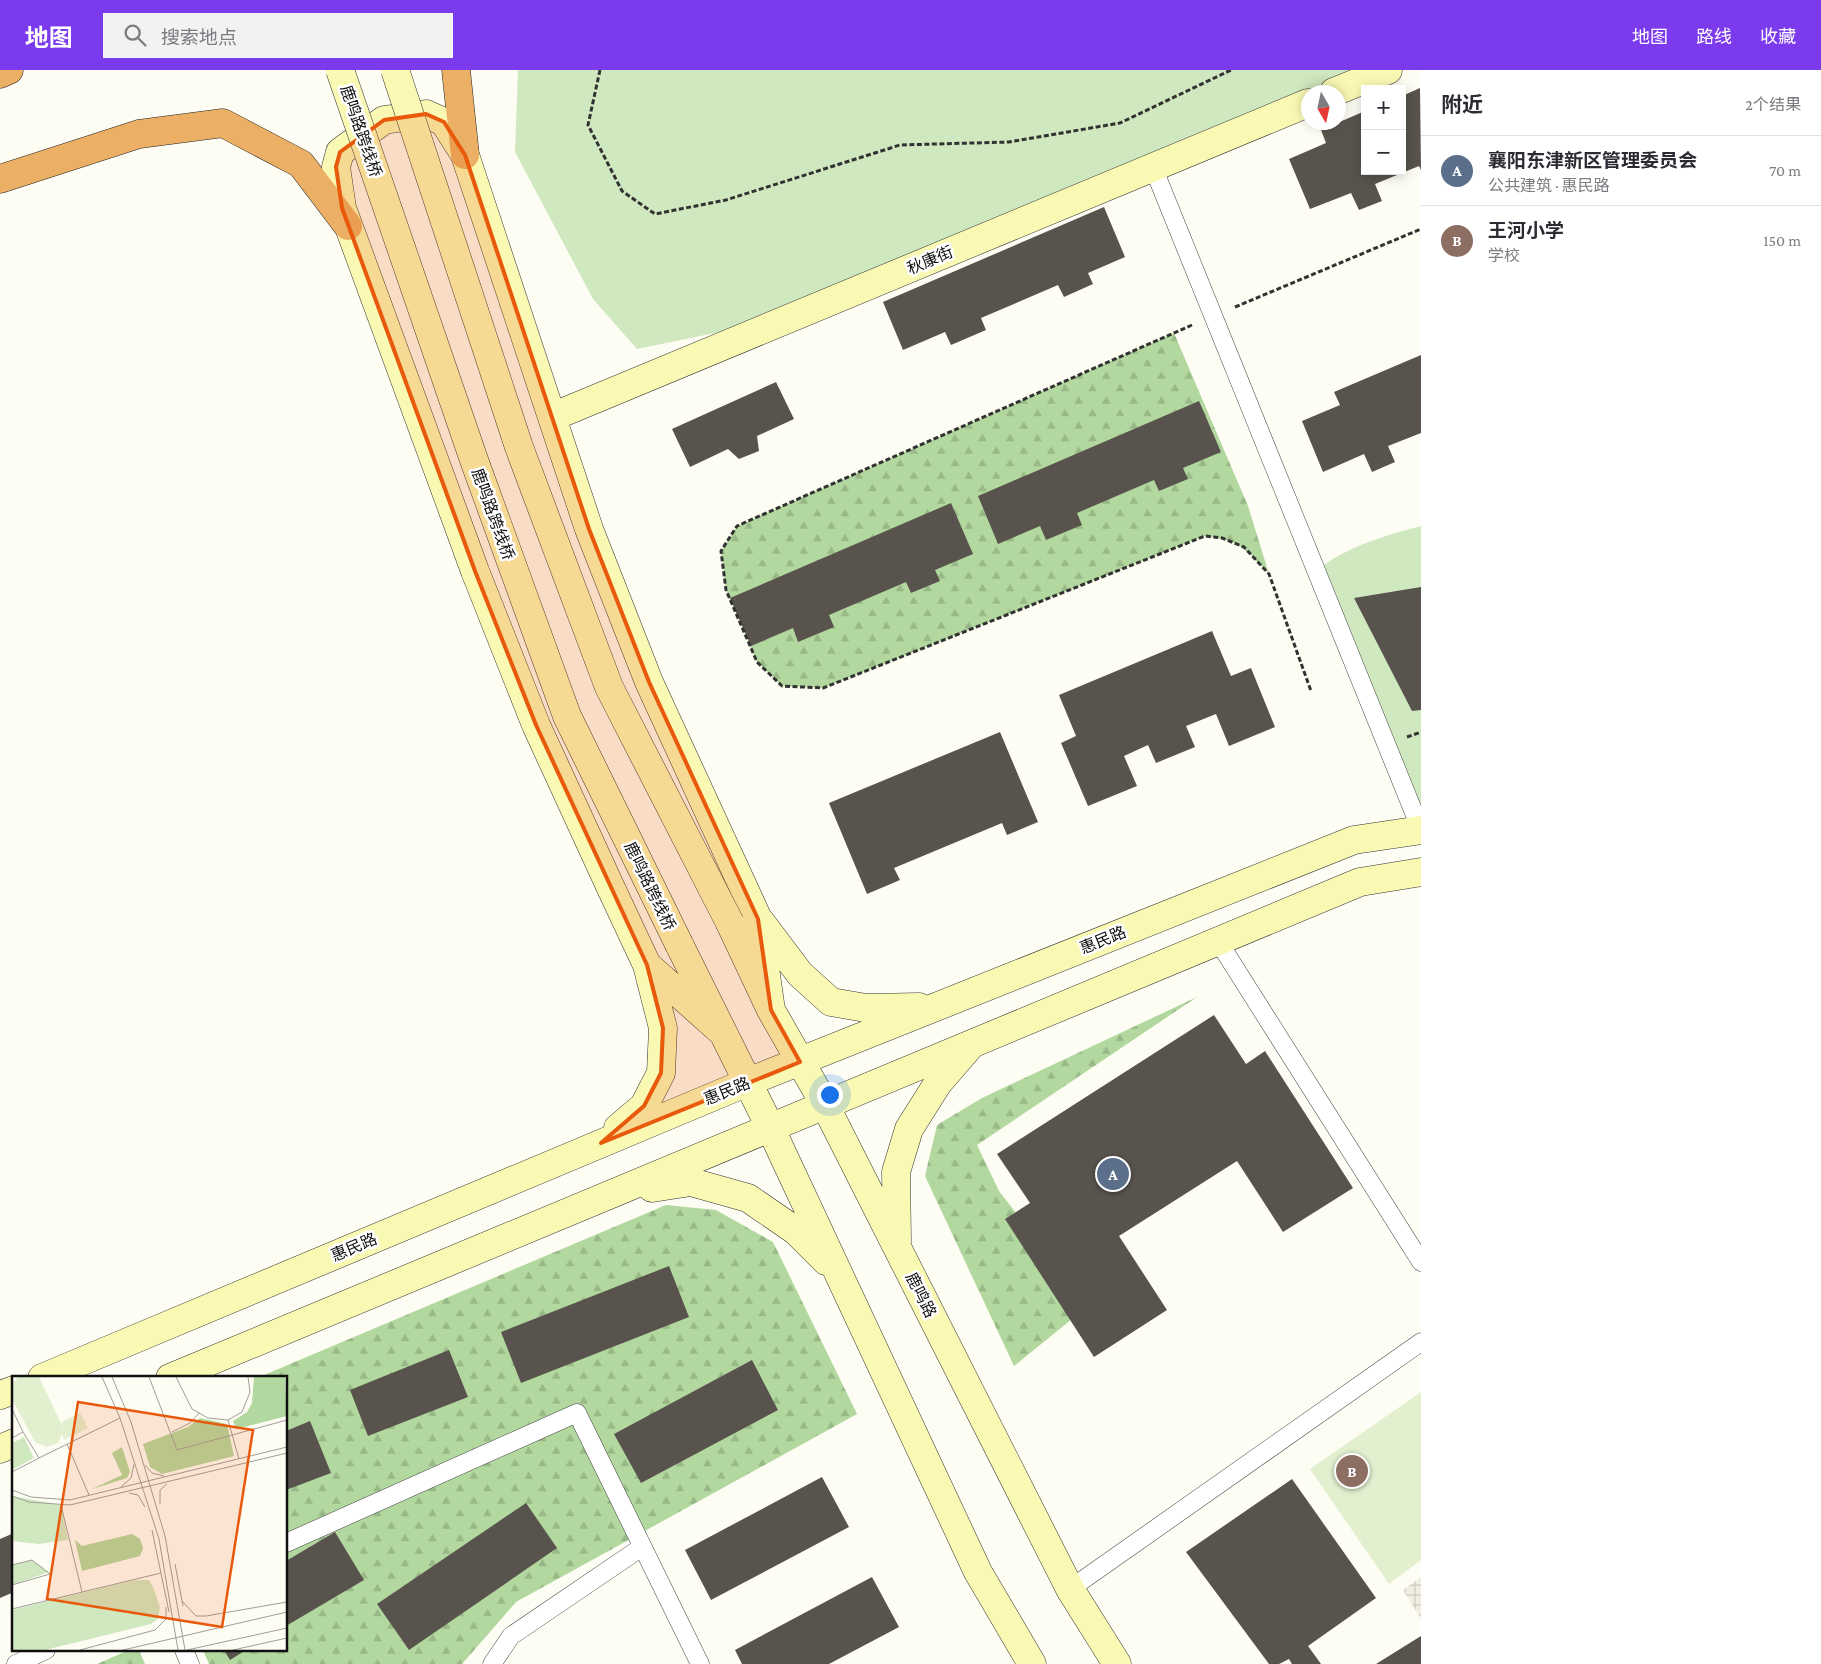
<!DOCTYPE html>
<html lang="zh">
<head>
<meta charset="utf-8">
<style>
  :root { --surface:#fff; --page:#f2f2f3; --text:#2b2b33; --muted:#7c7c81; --line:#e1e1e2; --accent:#7c3aed }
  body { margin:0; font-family:"Crimson Pro","Noto Sans SC",serif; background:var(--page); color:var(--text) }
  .controls { position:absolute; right:15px; top:15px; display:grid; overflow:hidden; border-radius:0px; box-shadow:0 2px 12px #0003 }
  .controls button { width:45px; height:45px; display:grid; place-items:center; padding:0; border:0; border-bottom:1px solid var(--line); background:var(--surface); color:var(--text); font:25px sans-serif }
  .compass { position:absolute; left:1301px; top:15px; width:45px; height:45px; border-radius:50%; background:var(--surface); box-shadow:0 2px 12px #0003; rotate:171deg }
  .you { position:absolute; left:829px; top:1024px; width:18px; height:18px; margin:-12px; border:4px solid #fff; border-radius:50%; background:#1a73e8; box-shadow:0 0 0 8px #1a73e833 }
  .badge { display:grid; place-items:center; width:32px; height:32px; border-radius:50%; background:var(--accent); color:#fff; font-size:16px; font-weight:700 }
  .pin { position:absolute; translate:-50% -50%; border:2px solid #fff; box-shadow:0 1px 5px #0006 }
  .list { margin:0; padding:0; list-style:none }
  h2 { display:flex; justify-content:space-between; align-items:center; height:65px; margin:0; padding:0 20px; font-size:21px }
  h2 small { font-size:16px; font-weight:400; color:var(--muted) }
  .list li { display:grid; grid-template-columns:32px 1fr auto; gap:15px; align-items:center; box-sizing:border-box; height:70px; padding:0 20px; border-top:1px solid var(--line) }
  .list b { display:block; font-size:19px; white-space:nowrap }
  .list p { margin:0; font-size:16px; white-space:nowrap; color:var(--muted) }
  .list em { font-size:16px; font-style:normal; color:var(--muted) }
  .icon { flex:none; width:28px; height:28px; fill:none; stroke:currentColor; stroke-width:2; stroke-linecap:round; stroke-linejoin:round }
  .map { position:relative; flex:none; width:1421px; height:1594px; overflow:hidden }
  header { display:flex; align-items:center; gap:30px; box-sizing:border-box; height:70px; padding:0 25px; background:var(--accent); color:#fff }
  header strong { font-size:24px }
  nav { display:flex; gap:28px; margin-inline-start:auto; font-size:18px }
  .search { width:350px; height:45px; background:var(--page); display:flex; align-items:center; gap:12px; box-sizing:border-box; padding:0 18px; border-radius:0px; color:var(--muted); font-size:19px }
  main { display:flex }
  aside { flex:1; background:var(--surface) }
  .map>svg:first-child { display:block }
</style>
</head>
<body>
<header>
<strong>地图</strong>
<div class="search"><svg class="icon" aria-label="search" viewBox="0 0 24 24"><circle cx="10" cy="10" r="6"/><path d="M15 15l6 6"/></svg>搜索地点</div>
<nav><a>地图</a><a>路线</a><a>收藏</a></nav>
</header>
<main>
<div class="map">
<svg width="1421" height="1594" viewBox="0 0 1421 1594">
  <defs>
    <pattern id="forest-firs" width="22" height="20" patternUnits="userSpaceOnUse" patternTransform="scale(1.25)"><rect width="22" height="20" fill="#b3d89f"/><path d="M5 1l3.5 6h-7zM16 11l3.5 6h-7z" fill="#99b888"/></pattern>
    <pattern id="plaza-grid" width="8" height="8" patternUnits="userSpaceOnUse" patternTransform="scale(1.25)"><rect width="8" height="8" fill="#f0ede2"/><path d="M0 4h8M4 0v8" fill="none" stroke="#cdcac1"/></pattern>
  </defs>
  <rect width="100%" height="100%" fill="#fefdf4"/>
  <path fill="#d0e8bf" d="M518 0H1365L749 256 637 279 593 229 515 82Z
    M1421 456V760L1317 501C1342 478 1387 465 1421 456Z"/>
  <path fill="url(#forest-firs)" d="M1174 263 1248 436 1269 504C1246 480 1240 470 1205 466L823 618 782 616 757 592 726 520 721 481 737 456Z
    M1197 927 977 1075 999 1121 1088 1236 1014 1296 925 1106 937 1055 982 1028Z
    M666 1135 716 1140 773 1172 857 1344 516 1532 462 1594H209L203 1580H286V1308H257Z
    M129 1580H139L145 1594H97Z"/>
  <path fill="#e2f0d0" d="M1421 1322V1490L1389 1514 1310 1399Z"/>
  <path fill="url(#plaza-grid)" d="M1421 1507V1549L1403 1520Z"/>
  <path fill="#58534d" d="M1420 18 1421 100 1419 96 1375 114 1382 131 1359 140 1351 123 1310 139 1289 89 1326 73 1321 60 1365 41V101H1402V26Z
    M1104 137 1125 187 1088 203 1093 214 1064 227 1058 215 981 248 986 260 951 275 945 262 903 280 883 232Z
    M1421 285V363L1388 376 1395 392 1372 402 1364 384 1323 402 1302 351 1340 335 1334 322Z
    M776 312 794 349 757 366 759 381 739 389 728 379 690 397 672 359Z
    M1199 331 1221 382 1183 398 1188 409 1159 421 1154 410 1077 443 1082 455 1046 470 1040 456 998 474 978 426Z
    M951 433 973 484 935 500 940 511 911 523 906 512 829 545 834 557 798 572 793 558 751 576 730 528Z
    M1421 517V640L1412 641 1354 528Z
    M1212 561 1231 606 1251 598 1275 657 1229 676 1216 644 1186 656 1195 677 1156 693 1148 675 1124 686 1137 716 1088 736 1061 673 1076 666 1059 625Z
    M1000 662 1038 752 1007 765 1002 753 894 798 900 810 867 824 829 733Z
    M1214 945 1246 994 1265 981 1353 1118 1283 1162 1237 1091 1119 1166 1167 1240 1094 1287 1005 1149 1030 1133 997 1084Z
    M669 1196 689 1247 521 1313 501 1262Z
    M449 1280 468 1327 368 1366 350 1320Z
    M752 1290 778 1340 641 1413 614 1364Z
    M310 1351 331 1403 286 1420V1361Z
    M822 1407 849 1457 711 1530 685 1480Z
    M1292 1409 1376 1528 1308 1576 1321 1594H1292L1289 1589 1279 1594H1269L1186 1482Z
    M526 1433 557 1478 409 1580 377 1534Z
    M335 1462 364 1510 286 1556V1491Z
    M14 1463V1522L0 1528V1469Z
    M872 1507 899 1557 829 1594H742L735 1580Z
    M1421 1566V1594H1376Z
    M224 1580H246L230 1590Z"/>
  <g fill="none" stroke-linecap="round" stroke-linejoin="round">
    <defs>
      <path id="lane" d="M1153 97 1421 760
        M1218 871 1421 1192
        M286 1473 577 1343 700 1594
        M1070 1519 1421 1272
        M184 1580 190 1594
        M16 1594 46 1580
        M492 1594 511 1566 642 1477"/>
      <path id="secondary" d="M1334 22 1388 0
        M552 347 1308 33
        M760 851 800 904 831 932 866 938 919 937
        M730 853 771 940 825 1035 1070 1519 1117 1594
        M679 874 770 1057 978 1502 1032 1594
        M722 962 647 895 610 816 536 655 475 501 342 138 336 97 340 82 384 50 426 44 444 52 465 85 589 459 649 612 758 849 771 940
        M618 1058 644 1036 661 1003 663 958 647 895
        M652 1118 691 1112 748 1128 796 1161 826 1191
        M897 1171 896 1102 909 1059 938 1013 970 976
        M42 1308 748 1012 1354 770 1421 760
        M170 1308 1360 812 1421 802
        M0 1325 14 1320
        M0 1379 14 1373"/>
      <path id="highway" d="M456 0 465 85
        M0 4 9 0
        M0 109 139 64 223 53 301 94 348 156"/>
    </defs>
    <use href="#lane" stroke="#434343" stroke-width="19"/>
    <use href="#secondary" stroke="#323232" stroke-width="29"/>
    <use href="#highway" stroke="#212121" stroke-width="29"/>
    <path stroke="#323232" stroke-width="3" stroke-dasharray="5 2.5" stroke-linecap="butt" d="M600 0 588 55 622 121 655 144 726 130 900 75 1009 72 1120 53 1231 0
      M1235 237 1421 159
      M1192 255 737 456 721 481 726 520 757 592 782 616 823 618 1205 466 1222 468 1244 477 1269 504 1311 621
      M1407 667 1421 662"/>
    <use href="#lane" stroke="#fff" stroke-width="18"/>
    <use href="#secondary" stroke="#faf9b4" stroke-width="28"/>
    <use href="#highway" stroke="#ebb065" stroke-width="28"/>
    <defs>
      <path id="secondary-bridge" d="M340 0 474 390 567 646 679 874
        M395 0 519 377 609 617 730 853"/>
    </defs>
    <use href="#secondary-bridge" stroke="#323232" stroke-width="29" stroke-linecap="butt"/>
    <use href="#secondary-bridge" stroke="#faf9b4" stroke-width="28"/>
  </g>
  <path fill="#e8590c" fill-opacity="0.2" stroke="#e8590c" stroke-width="4" stroke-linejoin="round" d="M426 44 444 52 465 85 589 459 649 612 758 849 771 940 800 992 601 1073 644 1036 661 1003 663 958 647 895 536 655 475 501 342 138 336 97 340 82 384 50Z"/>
  <g text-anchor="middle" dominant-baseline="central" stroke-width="5" stroke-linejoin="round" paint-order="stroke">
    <g font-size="16" fill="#101010" stroke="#fff">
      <text transform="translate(361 61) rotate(71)">鹿鸣路跨线桥</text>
      <text transform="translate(930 190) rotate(-23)">秋康街</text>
      <text transform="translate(493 444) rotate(70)">鹿鸣路跨线桥</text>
      <text transform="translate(650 816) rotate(64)">鹿鸣路跨线桥</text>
      <text transform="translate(1103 870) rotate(-22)">惠民路</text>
      <text transform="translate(727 1021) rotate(-22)">惠民路</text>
      <text transform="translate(354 1177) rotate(-23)">惠民路</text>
      <text transform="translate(921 1225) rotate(63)">鹿鸣路</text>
    </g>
  </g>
  <g transform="translate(12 1306)">
    <rect width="275" height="275" fill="#fefdf4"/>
    <path d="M12 61 22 82 0 94V67ZM0 120 49 129 56 164 27 168 0 165ZM20 184 37 196 0 209V189ZM123 204H137L141 211 148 231 146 243 139 248 33 274H0V234Z" fill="#d0e8bf"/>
    <path d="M242 1H273L275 40 224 53 221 45 235 36 240 27ZM188 42 215 48 222 80 150 98 138 91 131 68 176 51ZM110 71 118 96 115 102 80 113 110 99 100 77ZM120 158 128 163 131 172 128 180 70 195 63 164 70 170Z" fill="#b3d89f"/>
    <path d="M6 1H27L56 62 52 64 50 58 46 67 35 71 23 66 0 23V8ZM68 37 76 52 56 62 49 46Z" fill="#e2f0d0"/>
    <path fill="none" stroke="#9f9e99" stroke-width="1" d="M90 1 108 42 147 163 166 274M100 1 119 46 153 160 173 274M137 1 165 74 275 44M164 1 180 33 196 42 216 44 230 36 238 16 236 1M0 33 11 56M216 44 227 83M160 56 178 47 187 37M0 62 11 56 27 82 108 42M55 68 77 119M133 89 140 97 152 100M0 96 27 82M109 111 119 102 122 88M0 114 19 121 58 124 275 71M117 117 126 119 133 131M0 120 17 126 58 129 275 77M148 128V114L155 108M49 129 70 216M140 154 157 236M163 188 171 230M0 189 20 184 38 198 0 209M170 225 184 240H194L275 226M0 233 149 197M68 274 143 254 154 243V231M111 274 275 236M175 274 275 252M221 274 275 262"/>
    <path fill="#e8590c" fill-opacity="0.15" stroke="#e8590c" stroke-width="2.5" d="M66 26 241 54 210 251 35 223Z"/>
    <rect width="275" height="275" fill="none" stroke="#101010" stroke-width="2.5"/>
  </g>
</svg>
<div class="controls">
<button>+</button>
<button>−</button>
</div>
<svg class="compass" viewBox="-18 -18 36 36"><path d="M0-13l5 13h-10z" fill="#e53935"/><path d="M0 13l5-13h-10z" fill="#7c7c81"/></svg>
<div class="you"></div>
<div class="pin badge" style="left:1113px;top:1104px;background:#5c6f8a">A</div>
<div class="pin badge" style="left:1352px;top:1401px;background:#8d6e63">B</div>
</div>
<aside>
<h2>附近<small>2个结果</small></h2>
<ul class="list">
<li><span class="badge" style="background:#5c6f8a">A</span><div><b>襄阳东津新区管理委员会</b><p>公共建筑 · 惠民路</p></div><em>70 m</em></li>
<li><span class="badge" style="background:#8d6e63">B</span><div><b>王河小学</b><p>学校</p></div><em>150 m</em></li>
</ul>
</aside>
</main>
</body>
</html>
